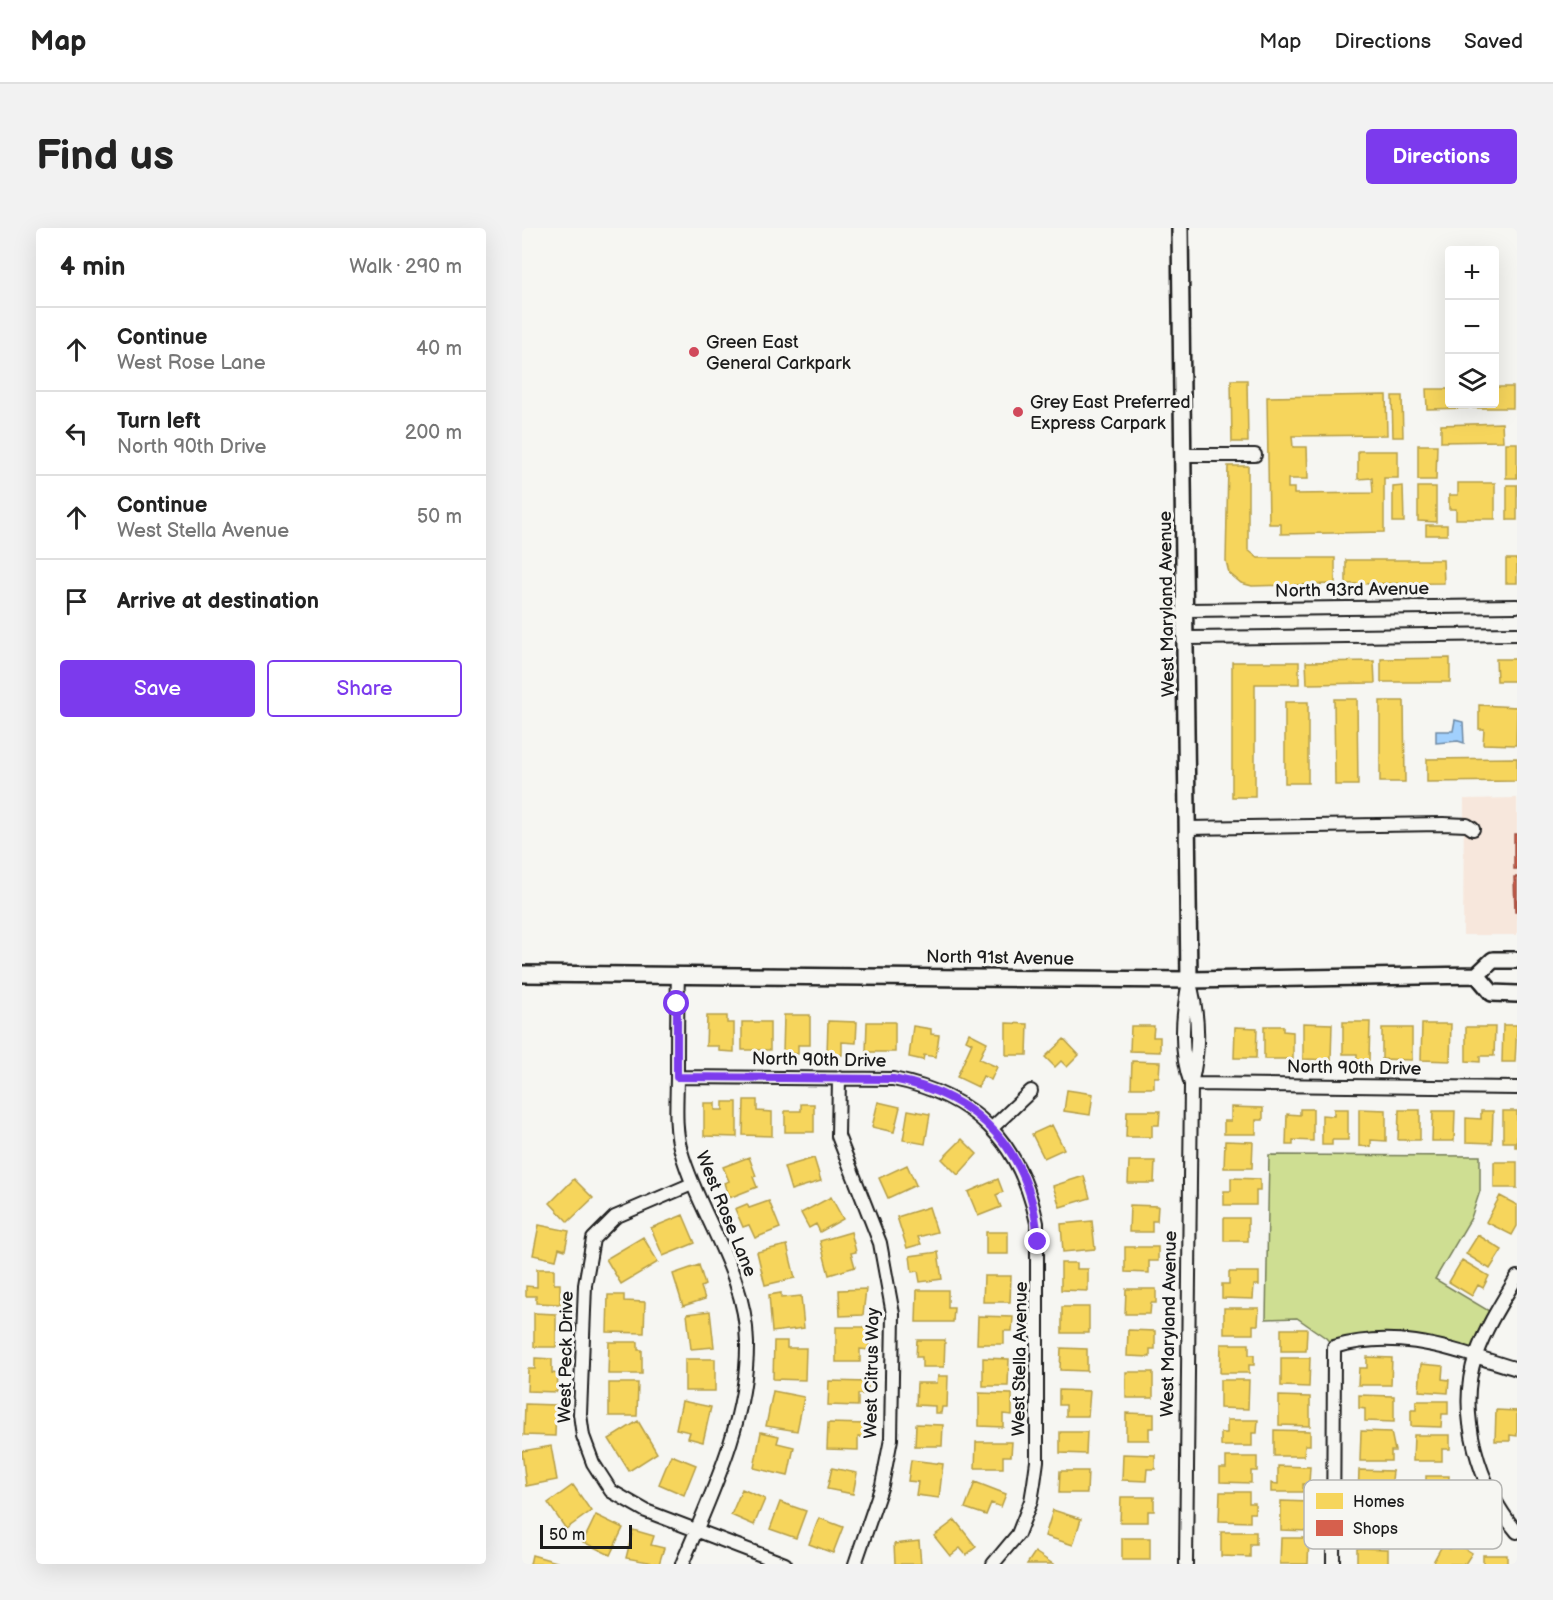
<!DOCTYPE html>
<html lang="en">
<head>
<meta charset="utf-8">
<style>
  :root { --surface:#fff; --page:#f2f2f2; --text:#222; --muted:#767676; --line:#e0e0e0; --accent:#7c3aed }
  body { margin:0; font-family:"Balsamiq Sans",sans-serif; background:var(--page); color:var(--text) }
  .controls { position:absolute; right:18px; top:18px; display:grid; overflow:hidden; border-radius:6px; box-shadow:0 6px 24px #0002 }
  .controls button { width:54px; height:54px; display:grid; place-items:center; padding:0; border:0; border-bottom:2px solid var(--line); background:var(--surface); color:var(--text); font:30px sans-serif }
  .scale { position:absolute; left:18px; bottom:15px; width:92px; box-sizing:border-box; padding-left:6px; border:3px solid #1c1c1c; border-top:0; font-size:16px; line-height:21px; white-space:nowrap; color:#1c1c1c; -webkit-text-stroke:4px #f6f6f2; paint-order:stroke }
  .stop { position:absolute; width:18px; height:18px; margin:-14px; border:4px solid #7c3aed; border-radius:50%; background:#fff }
  .stop.end { background:#7c3aed; border-color:#fff; box-shadow:0 2px 6px #0008 }
  .list { margin:0; padding:0; list-style:none }
  h2 { display:flex; justify-content:space-between; align-items:center; height:78px; margin:0; padding:0 24px; font-size:26px }
  h2 small { font-size:20px; font-weight:400; color:var(--muted) }
  .list li { display:grid; grid-template-columns:39px 1fr auto; gap:18px; align-items:center; box-sizing:border-box; height:84px; padding:0 24px; border-top:2px solid var(--line) }
  .list b { display:block; font-size:22px; white-space:nowrap }
  .list p { margin:0; font-size:20px; white-space:nowrap; color:var(--muted) }
  .list em { font-size:20px; font-style:normal; color:var(--muted) }
  .actions { display:flex; gap:12px; padding:18px 24px }
  .actions a { flex:1; padding:14px 0; border:2px solid var(--accent); border-radius:6px; text-align:center; font-size:21px; color:var(--accent) }
  .actions .main { background:var(--accent); color:#fff }
  .icon { flex:none; width:33px; height:33px; fill:none; stroke:currentColor; stroke-width:2; stroke-linecap:round; stroke-linejoin:round }
  .map { position:relative; flex:none; width:995px; height:1336px; overflow:hidden; border-radius:6px }
  header { display:flex; align-items:center; gap:36px; box-sizing:border-box; height:84px; padding:0 30px; background:var(--surface); border-bottom:2px solid var(--line) }
  header strong { font-size:28px }
  nav { display:flex; gap:33px; margin-inline-start:auto; font-size:21px }
  .intro { display:flex; align-items:center; justify-content:space-between; box-sizing:border-box; height:144px; padding:0 36px }
  h1 { margin:0; font-size:42px }
  .button { padding:15px 27px; border-radius:6px; background:var(--accent); color:#fff; font-size:21px; font-weight:700 }
  main { display:flex; gap:36px; padding:0 36px }
  aside { flex:1; background:var(--surface); border-radius:6px; box-shadow:0 6px 24px #0002 }
  .map>svg:first-child { display:block }
</style>
</head>
<body>
<header>
<strong>Map</strong>
<nav><a>Map</a><a>Directions</a><a>Saved</a></nav>
</header>
<div class="intro"><h1>Find us</h1><a class="button">Directions</a></div>
<main>
<aside>
<h2>4 min<small>Walk · 290 m</small></h2>
<ul class="list">
<li><svg class="icon" aria-label="ahead" viewBox="0 0 24 24"><path d="M12 20V5M6 11l6-6 6 6"/></svg><div><b>Continue</b><p>West Rose Lane</p></div><em>40 m</em></li>
<li><svg class="icon" aria-label="left" viewBox="0 0 24 24"><path d="M17 20v-9H6M10 6l-5 5 5 5"/></svg><div><b>Turn left</b><p>North 90th Drive</p></div><em>200 m</em></li>
<li><svg class="icon" aria-label="ahead" viewBox="0 0 24 24"><path d="M12 20V5M6 11l6-6 6 6"/></svg><div><b>Continue</b><p>West Stella Avenue</p></div><em>50 m</em></li>
<li><svg class="icon" aria-label="arrive" viewBox="0 0 24 24"><path d="M6 21V4h12l-3 4 3 4H6"/></svg><div><b>Arrive at destination</b></div></li>
</ul>
<div class="actions"><a class="main">Save</a><a>Share</a></div>
</aside>
<div class="map">
<svg width="995" height="1336" viewBox="0 0 995 1336">
  <rect width="100%" height="100%" fill="#f6f6f2"/>
  <filter id="ink" filterUnits="userSpaceOnUse"><feTurbulence type="fractalNoise" baseFrequency=".0167" numOctaves="2"/><feDisplacementMap in="SourceGraphic" scale="12" xChannelSelector="R" yChannelSelector="G"/><feConvolveMatrix kernelMatrix="1 2 1 2 8 2 1 2 1" color-interpolation-filters="sRGB"/></filter>
  <g filter="url(#ink)">
    <path fill="#f7e7dc" d="M995 570V707H941L942 571Z"/>
    <path fill="#cede92" stroke="#757d57" stroke-width="1.5" d="M747 927 958 928V963L949 990 913 1051 972 1086 954 1129 914 1116 812 1119 804 1110 775 1090 744 1091Z"/>
    <path fill="#a1d0fd" stroke="#6c88a3" stroke-width="1.5" d="M933 492 941 494 942 515 936 513 914 515V503H931Z"/>
    <path fill="#f6d55c" stroke="#b59e49" stroke-width="1.5" d="M709 152H725L726 214H710Z
      M972 159H991V180H951L950 176H972Z
      M904 161H927V176H945L946 180 905 181Z
      M864 167 865 207 770 208 771 219H785L786 251H766V260H772V266L851 265 850 250 836 251V223H876V250H862V304L759 306V296H747L745 169Z
      M870 168H880L881 209H871Z
      M980 195 981 213 919 214V197Z
      M984 215H995V250H984Z
      M896 217H915L914 252H896Z
      M706 238H726V322L736 330H813V356L730 358 719 355 707 345 704 333Z
      M936 255H973V291H934V281H927V267H936Z
      M985 257H995V292H985Z
      M881 258 882 294H871V259Z
      M896 259H914V294L896 293Z
      M904 297H925V307H904Z
      M984 331H995V355H984Z
      M824 332H921L922 355 824 356Z
      M928 430V454H859V431Z
      M974 431H995V453H975Z
      M852 433 853 455 785 456 784 434Z
      M710 434H777V456H733V569H710Z
      M812 471H835L836 557H813Z
      M858 473H882L883 554H858Z
      M763 474H786V555H763Z
      M957 477 995 479 994 517 961 516 962 501H957Z
      M995 530V553L905 554V531Z
      M262 787H288V817H276V826L261 825Z
      M185 788H205V795H212V824L197 823V818H184Z
      M306 793 335 794 334 815 320 814V827L305 826Z
      M220 794H248V822H220Z
      M345 794H373V824H344Z
      M821 794H848L847 832H835V826H821Z
      M484 795 506 796 505 827H484Z
      M781 795 810 796 809 832 781 831Z
      M900 796H929L928 833 899 832Z
      M981 797H995L993 834H980Z
      M391 798 409 801V806L417 807 414 829 402 827 401 832 387 829Z
      M609 798H632L631 809H638V824L608 823Z
      M742 798H761V803L771 804V831H742Z
      M713 799 735 800 734 830H712Z
      M944 799H973L972 828H958V834L944 833Z
      M860 800H890V832L860 831Z
      M447 805 465 814 457 831 475 839 469 852 461 848 456 859 435 849 450 815 444 812Z
      M542 811 557 827 545 839 539 833 533 839 523 829Z
      M610 833 638 834 637 849H632V860H609Z
      M545 862 571 866 568 887 542 883Z
      M222 872H235V883L250 884V908L221 907Z
      M201 874H215V909L182 908V875H193V882H201Z
      M356 874 378 879 372 904 350 899Z
      M279 876H292V904H263V883H279Z
      M709 879 741 880V892H734V906H702V893H709Z
      M778 881H791V913L771 912V917H764L765 886 778 887Z
      M812 881H826V912H810V917H800V887L812 888Z
      M837 881 864 882V913L849 912V919L837 918Z
      M386 882 408 886 403 916 381 912Z
      M877 882H898V912H876Z
      M605 883H638L637 897H630V909H604Z
      M911 883H933L932 913H910Z
      M959 883H971L970 915 944 914V890L959 891Z
      M981 883H995V919H993V914H981Z
      M530 897 542 921 522 930 510 906Z
      M440 911 455 926 436 947 420 931Z
      M703 913 731 914 730 940H702Z
      M227 929 234 948 231 949 235 959 207 970 202 955 207 953 201 939Z
      M292 930 299 953 269 962 262 939Z
      M607 933H633L632 955H606Z
      M972 934H995V960H972Z
      M385 937 394 957 366 970 357 950Z
      M562 948 568 970 538 979 531 958Z
      M709 950 738 951V963H734V977H702V963H709Z
      M52 951 71 970 46 994 28 975Z
      M476 951 481 964 474 967 479 979 456 988 446 964Z
      M978 968 995 977V998L990 1007 964 994Z
      M309 969 321 991 298 1004 294 996 287 1000 279 985Z
      M247 973 258 1000 233 1010 227 997 221 999 213 981 225 976 227 980Z
      M608 977 636 978 635 993H630V1004H607Z
      M407 979 415 1004 396 1009 399 1016 385 1020 375 989Z
      M161 987 173 1015 141 1028 129 1000Z
      M702 990H726V1013H702Z
      M570 993 573 1021 541 1024 539 996Z
      M17 997 47 1003 43 1022 37 1020 34 1032 11 1027Z
      M329 1004 334 1024 329 1025 333 1039 307 1047 298 1013Z
      M464 1004H486V1026H464Z
      M956 1007 980 1022 968 1041 944 1026Z
      M121 1009 136 1034 99 1056 84 1031Z
      M265 1017 273 1050 243 1057 235 1024Z
      M603 1019H636V1033H627V1045L603 1044Z
      M416 1024 420 1051 398 1054 396 1043 390 1044 388 1028Z
      M940 1032 967 1048 961 1060 956 1057 950 1068 927 1054Z
      M539 1035H555V1041H566V1063L539 1062Z
      M177 1037 183 1057 179 1059 183 1071 161 1078 151 1046Z
      M15 1041H32V1056H38V1076L14 1075V1068H4V1058L15 1059Z
      M707 1044H737V1057H732L731 1071 700 1070V1056H707Z
      M462 1048H489L488 1074H461Z
      M344 1061 341 1087 318 1088 317 1062Z
      M604 1061H634V1075H629L628 1086H603Z
      M395 1062H426V1080H432L431 1094H394Z
      M259 1065V1070L279 1068 282 1100 250 1104 247 1067Z
      M86 1067H102V1073L123 1074 122 1105 85 1104Z
      M540 1079H567V1105H540Z
      M702 1080H737L736 1097H731V1106H702Z
      M188 1083 192 1119 169 1121 165 1086Z
      M12 1085 34 1086V1119H12Z
      M456 1088 491 1089 490 1103H482V1116H455Z
      M314 1099H347V1122L338 1121V1134H314Z
      M759 1101H785L784 1123H759Z
      M606 1102 633 1103V1121H628V1129L605 1128Z
      M395 1112H423L422 1139H400V1129H394Z
      M252 1113H265V1120H284L283 1152 251 1151Z
      M87 1114H116V1122H120V1146H86Z
      M699 1116H727V1127H732V1137H727V1145H698Z
      M539 1120 565 1121V1143L538 1142Z
      M845 1129 870 1130 869 1157H836L837 1140H845Z
      M13 1130 30 1131V1145L36 1146 35 1164 5 1163 6 1141H13Z
      M461 1130 487 1131 486 1158H461Z
      M759 1130H788L787 1159 759 1158Z
      M163 1131H193V1163H163Z
      M899 1136 921 1138 920 1151 927 1152 926 1165 897 1163Z
      M604 1144H631V1170H604Z
      M416 1148H426L425 1179H420L419 1185H413V1178L394 1177 395 1155H415Z
      M698 1152H727L726 1181 698 1180Z
      M307 1153 346 1154V1166H336V1178L306 1177Z
      M87 1155H116L115 1188H87Z
      M537 1162 568 1163 566 1188H544V1177H537Z
      M251 1163 282 1169 275 1203 244 1198Z
      M457 1165 490 1166V1187L481 1186V1199L457 1198Z
      M837 1167 872 1168V1194L843 1193V1181L837 1180Z
      M757 1168 788 1169V1198L757 1197Z
      M160 1173 189 1179 181 1214 166 1210 168 1204 154 1201Z
      M894 1173H926V1186H920L919 1199 889 1198V1182H894Z
      M3 1176 34 1177 33 1208 2 1207Z
      M974 1182 995 1183V1208L988 1207V1213H973Z
      M604 1185 632 1186V1200H627V1212H604Z
      M705 1192H736L735 1205H730V1218H699V1205H705Z
      M116 1193 135 1225 107 1243 87 1211Z
      M306 1195 345 1196V1209H336V1222L305 1221Z
      M394 1196 421 1197 420 1218H393Z
      M752 1202 788 1203V1217H783L782 1228H752Z
      M839 1203 869 1204 873 1223H869V1233H838Z
      M239 1204 257 1208 255 1215 272 1219 266 1248 232 1240Z
      M538 1204H565L564 1226 538 1225Z
      M892 1207H928V1221H920V1233H891Z
      M454 1214H490L489 1228H481V1240H453Z
      M29 1218 35 1252 4 1258 0 1223Z
      M601 1226 633 1227V1241H625L624 1253 600 1252Z
      M149 1227 174 1237 162 1267 137 1256Z
      M704 1229H735V1243H729V1255L698 1254V1240H704Z
      M389 1232 421 1236 417 1270 394 1267 396 1254 386 1253Z
      M756 1238 788 1239 787 1256H781V1264H749V1255L756 1256Z
      M310 1240 335 1245 331 1266 305 1261Z
      M837 1242 871 1243 868 1271 836 1270Z
      M538 1243H566L565 1265H537Z
      M904 1248H927L926 1271 898 1270V1257H904Z
      M453 1254 484 1266 479 1279 469 1275 464 1287 443 1280Z
      M51 1257 69 1283 44 1301 26 1275Z
      M220 1261 243 1271 232 1297 209 1287Z
      M698 1264H727V1275H733V1285H728V1294L697 1293Z
      M599 1269H632V1283H626V1294H598Z
      M759 1273 788 1274 787 1303 759 1302Z
      M258 1274 284 1283 274 1310 248 1301Z
      M531 1282 559 1291 551 1317 523 1308Z
      M74 1287 101 1300 88 1327 61 1314Z
      M297 1290 321 1299 311 1325 287 1316Z
      M433 1292 454 1319 444 1327 438 1320 428 1328 412 1308Z
      M111 1302 132 1308 129 1317 142 1320 137 1336 104 1330Z
      M699 1304H734V1316H728V1329L699 1328Z
      M600 1310H628V1332H600Z
      M759 1310H787L786 1336H758Z
      M397 1313 399 1336H373L372 1316Z
      M932 1314 950 1325 943 1336H910L921 1316 928 1321Z
      M835 1320 866 1321V1336H835Z
      M513 1324 531 1336H505Z
      M10 1327 35 1334V1336H8Z
      M961 1327H985V1336H961Z"/>
    <path fill="#d6604d" stroke="#9e4c3e" stroke-width="1.5" d="M992 606H995V641H992Z
      M992 649H995V684H993Z"/>
    <g fill="none" stroke-linecap="round" stroke-linejoin="round">
      <defs>
        <path id="minor" d="M662 227H733
          M665 382 995 378
          M665 410 995 406
          M666 600 921 596 945 597 951 601
          M156 747C155 780 155 813 155 847 155 872 152 899 159 923 178 989 224 1044 225 1115 226 1192 189 1267 160 1336
          M667 754C660 787 657 824 669 856
          M155 849 371 851C453 867 498 914 515 995V1233L512 1255 509 1273 496 1306 471 1336
          M317 850 316 908 358 1015 371 1086 369 1211 360 1257 333 1336
          M669 856 995 860
          M470 900 509 863
          M170 956 93 989 71 1011 63 1057 58 1186 61 1208 71 1235 89 1263 124 1283 263 1336
          M995 1049C980 1074 964 1099 954 1127 934 1185 957 1259 995 1304
          M956 1292 976 1281
          M664 1336 669 856C678 821 677 786 667 752
          M811 1336 812 1119C878 1100 931 1122 995 1141"/>
        <path id="major" d="M658 0 667 752
          M0 746 667 752 955 747 971 732H995
          M955 747 970 765 995 766"/>
      </defs>
      <use href="#minor" stroke="#1c1c1c" stroke-width="16"/>
      <use href="#major" stroke="#1c1c1c" stroke-width="20"/>
      <use href="#minor" stroke="#f6f6f2" stroke-width="12"/>
      <use href="#major" stroke="#f6f6f2" stroke-width="15"/>
    </g>
  </g>
  <g fill="none" stroke-linecap="round" stroke-linejoin="round" filter="url(#ink)">
    <path stroke="#7c3aed" stroke-width="8" d="M155 776V849L371 851C458 867 511 926 516 1014"/>
  </g>
  <g fill="#d1495b" stroke="#f6f6f2" stroke-width="2">
    <circle cx="172" cy="124" r="6"/>
    <circle cx="496" cy="184" r="6"/>
  </g>
  <g text-anchor="middle" dominant-baseline="central" stroke-width="6" stroke-linejoin="round" paint-order="stroke">
    <g font-size="18" fill="#1c1c1c" stroke="#f6f6f2" text-anchor="start">
      <text x="184" y="114">Green East<tspan x="184" dy="21">General Carkpark</tspan></text>
      <text x="508" y="174">Grey East Preferred<tspan x="508" dy="21">Express Carpark</tspan></text>
    </g>
    <g font-size="18" fill="#1c1c1c" stroke="#f6f6f2">
      <text transform="translate(830 362) rotate(-1)">North 93rd Avenue</text>
      <text transform="translate(645 376) rotate(-91)">West Maryland Avenue</text>
      <text transform="translate(478 730) rotate(1)">North 91st Avenue</text>
      <text transform="translate(297 832) rotate(1)">North 90th Drive</text>
      <text transform="translate(832 840) rotate(1)">North 90th Drive</text>
      <text transform="translate(204 986) rotate(68)">West Rose Lane</text>
      <text transform="translate(647 1096) rotate(-89)">West Maryland Avenue</text>
      <text transform="translate(44 1129) rotate(-89)">West Peck Drive</text>
      <text transform="translate(498 1131) rotate(-89)">West Stella Avenue</text>
      <text transform="translate(350 1145) rotate(-89)">West Citrus Way</text>
    </g>
  </g>
  <rect x="782" y="1252" width="198" height="69" rx="9" fill="#f6f6f2" stroke="#b5b5b2" stroke-width="1.5"/>
  <rect x="794" y="1265" width="27" height="16" fill="#f6d55c"/>
  <rect x="794" y="1292" width="27" height="16" fill="#d6604d"/>
  <g font-size="16" fill="#1c1c1c">
    <text x="831" y="1279">Homes</text>
    <text x="831" y="1306">Shops</text>
  </g>
</svg>
<div class="controls">
<button>+</button>
<button>−</button>
<button><svg class="icon" aria-label="layers" viewBox="0 0 24 24"><path d="M12 4l9 5-9 5-9-5zM3 14l9 5 9-5"/></svg></button>
</div>
<div class="scale">50 m</div>
<div class="stop" style="left:155px;top:776px"></div>
<div class="stop end" style="left:516px;top:1014px"></div>
</div>
</main>
</body>
</html>
